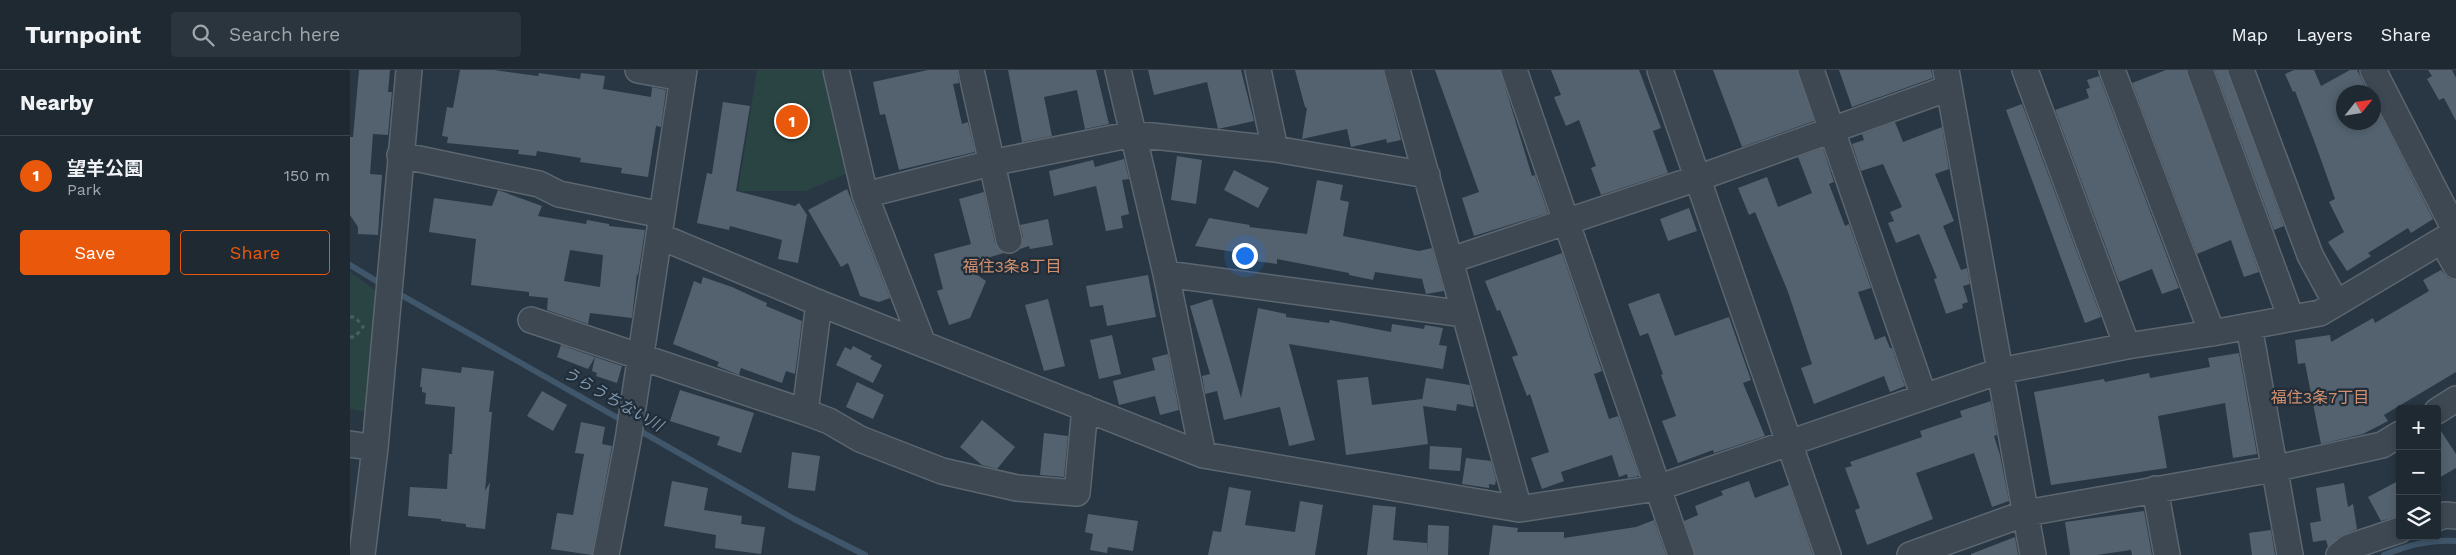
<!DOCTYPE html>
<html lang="en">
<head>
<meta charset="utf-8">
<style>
  :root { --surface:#1e2932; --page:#2b353e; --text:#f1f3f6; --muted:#a1a6ac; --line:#3c454d; --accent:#ea580c }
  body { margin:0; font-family:"Work Sans","Noto Sans JP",sans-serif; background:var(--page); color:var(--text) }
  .controls { position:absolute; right:15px; bottom:15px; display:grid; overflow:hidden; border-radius:5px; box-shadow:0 2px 8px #0003 }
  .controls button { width:45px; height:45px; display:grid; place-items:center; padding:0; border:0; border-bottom:1px solid var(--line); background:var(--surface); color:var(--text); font:25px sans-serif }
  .compass { position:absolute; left:1986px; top:15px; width:45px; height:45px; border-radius:50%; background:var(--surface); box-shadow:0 2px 8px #0003; rotate:60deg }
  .you { position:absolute; left:894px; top:185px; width:18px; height:18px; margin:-12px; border:4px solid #fff; border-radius:50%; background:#1a73e8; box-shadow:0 0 0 8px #1a73e833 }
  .badge { display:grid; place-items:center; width:32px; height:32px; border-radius:50%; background:var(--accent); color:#fff; font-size:16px; font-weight:700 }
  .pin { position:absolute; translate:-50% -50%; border:2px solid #fff; box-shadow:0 1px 5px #0006 }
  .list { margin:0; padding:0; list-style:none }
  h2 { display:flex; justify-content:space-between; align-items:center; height:65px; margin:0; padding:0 20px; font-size:21px }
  h2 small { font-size:16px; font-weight:400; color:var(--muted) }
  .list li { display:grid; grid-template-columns:32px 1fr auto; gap:15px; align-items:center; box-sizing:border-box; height:80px; padding:0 20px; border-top:1px solid var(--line) }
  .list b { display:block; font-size:19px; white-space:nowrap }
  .list p { margin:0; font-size:16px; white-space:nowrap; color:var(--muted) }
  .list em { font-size:16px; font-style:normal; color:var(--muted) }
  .actions { display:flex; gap:10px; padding:15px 20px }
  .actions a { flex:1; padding:11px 0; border:1px solid var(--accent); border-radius:5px; text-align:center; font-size:18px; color:var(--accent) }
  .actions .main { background:var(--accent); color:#fff }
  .icon { flex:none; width:28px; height:28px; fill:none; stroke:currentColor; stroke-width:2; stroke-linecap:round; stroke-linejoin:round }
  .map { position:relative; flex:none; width:2106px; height:485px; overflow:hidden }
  header { display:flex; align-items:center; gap:30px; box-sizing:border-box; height:70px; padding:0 25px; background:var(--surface); border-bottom:1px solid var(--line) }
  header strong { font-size:24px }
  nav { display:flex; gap:28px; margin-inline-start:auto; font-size:18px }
  .search { width:350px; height:45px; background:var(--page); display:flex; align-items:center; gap:12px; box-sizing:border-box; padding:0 18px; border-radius:5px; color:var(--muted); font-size:19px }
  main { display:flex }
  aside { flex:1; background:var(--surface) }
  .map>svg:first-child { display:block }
</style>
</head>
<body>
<header>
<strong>Turnpoint</strong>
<div class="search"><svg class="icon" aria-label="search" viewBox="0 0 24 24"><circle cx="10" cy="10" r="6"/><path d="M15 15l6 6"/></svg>Search here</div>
<nav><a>Map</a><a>Layers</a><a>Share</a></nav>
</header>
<main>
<aside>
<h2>Nearby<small></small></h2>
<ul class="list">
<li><span class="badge">1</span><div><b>望羊公園</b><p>Park</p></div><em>150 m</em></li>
</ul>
<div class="actions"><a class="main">Save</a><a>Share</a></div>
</aside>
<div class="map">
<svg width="2106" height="485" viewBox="0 0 2106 485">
  <rect width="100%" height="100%" fill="#283743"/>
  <path fill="#2a4444" d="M407 0H472L498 103 456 121H388Z
    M0 202 32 225 16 342 0 339Z"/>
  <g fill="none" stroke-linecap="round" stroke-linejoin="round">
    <path stroke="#3f566b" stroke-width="6" d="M0 195 33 215
      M44 221 275 352
      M285 358 444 449 515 485
      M2034 485C2057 475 2080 469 2106 471"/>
  </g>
  <path fill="#546270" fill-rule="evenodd" d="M9 0H40L38 22H42L38 65 23 64 20 104 32 105 28 165 8 164V157L0 145V67H3Z
    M110 0H144L188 6 189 3 230 9 231 3 255 6 253 19 301 27 302 17 316 20 311 57 306 56 298 107 271 103 272 98 230 92 231 88 187 81 186 86 168 84 169 80 97 73 98 67 92 66 97 37 103 38Z
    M578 0H607L609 13 603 14 612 54 618 52 625 82 549 100 535 44 530 45 523 12Z
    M658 0H746L759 54 735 59 727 20 694 27 702 66 672 72Z
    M798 0H891L904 51 868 59 857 12 804 25Z
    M945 0H1033L1051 70 1037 73 1036 69 1001 77 997 59 952 69 957 38 955 37Z
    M1085 0H1150L1182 106 1185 105 1198 143 1124 166 1112 128 1129 122Z
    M1201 0H1289L1311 58 1303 61 1318 103 1251 125 1241 98 1246 96 1229 50 1216 56 1204 27 1211 25Z
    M1363 0H1447L1464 51 1392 77Z
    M1489 0H1581L1583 8 1502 37Z
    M1816 0H1836L1909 202 1894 207 1881 170 1847 184 1782 13Z
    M1865 0H1877L1934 156 1924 160Z
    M1944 0H1964L1971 16 2000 0H2007L2018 22H1994V52H2024V32L2083 149 2061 163 2058 158 2018 183 2021 186 1997 201 1978 172 1994 162 1979 132 1985 129 1965 73 1945 21 1943 22 1935 4Z
    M2078 0H2102L2106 8V51L2094 28 2089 30 2077 9 2082 6Z
    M1749 6 1829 218 1812 224 1802 199 1769 212 1705 40 1739 28 1736 19 1740 18 1737 10Z
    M373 32 400 36 386 121 445 136 449 133 457 145 448 193 428 189 432 170 380 156 379 160 347 153 357 103 362 104Z
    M1672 34 1751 247 1735 253 1656 40Z
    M1545 52 1553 72 1592 57 1599 99 1585 104 1604 151 1593 156 1611 200 1617 198 1620 214 1613 216 1618 232 1612 234 1613 238 1596 244 1584 209 1587 208 1569 164 1546 173 1538 153 1544 151 1540 142 1552 137 1533 94 1511 101 1502 74 1514 70 1512 64Z
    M1473 78 1484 112 1479 114 1495 156 1499 154 1521 218 1508 222 1525 270 1535 266 1540 278H1542L1555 316 1540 322 1534 306 1464 334 1451 298 1462 294 1438 222 1405 142 1399 145 1388 118 1417 107 1428 137 1462 123 1448 87Z
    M827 86 852 90 846 134 821 130Z
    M774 89 779 109 772 110 779 144 771 146 773 158 756 161 746 116 704 126 699 101 743 90 745 97Z
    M884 100 919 118 908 138 874 120Z
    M967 110 993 115 990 130 999 132 993 166 1069 181 1082 178 1094 221 1076 224 1072 209 1025 202 1023 210 999 205V203L927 189V194L897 190 898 184 845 176 859 148 900 155 899 157 957 164Z
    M497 119 540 228 529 232 510 226 498 193 491 197 458 140Z
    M148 120 192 136 188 146 236 154 237 150 259 154V156L295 160 288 205 287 204 282 248 240 243 238 254 197 240 198 228 179 226V222L121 215 126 169 79 162 84 128 142 136ZM220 180 253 185 250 217 214 211Z
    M634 122 645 173 654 183 613 195 636 211 620 248 599 255 587 221 593 219 584 184 621 174 609 129Z
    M1339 138 1347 161 1318 171 1310 149Z
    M698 149 703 175 680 179 679 176 670 179 673 167 670 155Z
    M1212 183 1252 301 1244 304 1259 349 1268 346 1289 406 1278 408 1277 404 1269 407 1262 385 1211 402 1214 411 1192 419 1181 388 1199 382 1180 324 1177 326 1162 287 1168 285 1150 240 1147 241 1135 211Z
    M2091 200 2098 208 2106 210V302L2034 345 2038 351 2013 364 1971 374 1955 293 1948 294 1945 270 1980 265 1981 272 2023 248 2025 253 2079 221 2073 210Z
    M798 205 806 247 757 256 753 235 740 237 736 216Z
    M353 207 382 217 417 233 416 236 452 251 445 304 436 301 432 313 391 298 389 305 367 296 369 292 323 274 344 211 351 214Z
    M1309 223 1325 266 1379 247 1401 310 1393 313 1415 366 1364 383 1363 380 1328 393 1312 351 1326 346 1311 305 1313 304 1298 263 1290 266 1278 234Z
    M698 229 715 296 694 301 675 235Z
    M862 229 891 328 908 238 936 244V247L979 253 980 250 1041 262 1042 254 1074 259 1075 255 1093 258 1089 275 1097 276 1093 299 939 274 965 370 939 376 930 337 874 350 867 321 855 324 852 306 860 304 840 236Z
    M762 265 771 304 749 309 740 270Z
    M211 275 245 287 238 299 207 287Z
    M503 276 522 286 520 289 532 295 523 313 486 295 495 277 501 280Z
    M1889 283 1907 384 1883 388 1875 333 1808 346 1817 398 1701 415 1684 322 1754 309 1755 312 1799 303 1800 308 1860 297 1858 288Z
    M818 284 829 340 810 345 805 326 769 335 763 311 805 300 802 288Z
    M245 287 272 296 267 313 246 306 247 303 242 301Z
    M112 297 144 301 139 342H142L135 421 140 412 135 459 116 457V454L91 451V449L58 446 60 417 97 419 99 384H102L105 337 75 334 76 323 72 322V317H70L72 298 111 303Z
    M1018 307 1022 335 1072 329V331L1076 308 1120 315 1124 337 1107 334 1106 341 1073 336 1078 374 996 385 987 310Z
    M507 312 534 325 523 349 496 337Z
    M330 320 404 343 391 383 367 375 370 367 320 351Z
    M192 321 217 335 203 361 177 346Z
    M1641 331 1647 365 1644 366 1650 385 1659 431 1642 437 1624 383 1566 403 1583 449 1517 475 1505 440 1510 438 1495 398 1502 396 1500 392 1572 367 1570 361 1612 347 1610 341Z
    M632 350 665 377 647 399 632 395 610 377Z
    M231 352 255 357 252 374 262 376 242 485 201 479 207 443 223 445 234 384 225 383Z
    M2087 355 2106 384V398L2087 409Z
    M694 363 718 366 714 407 690 405Z
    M1080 376 1112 378 1110 401 1079 399Z
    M442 382 470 386 465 421 438 418Z
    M1116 388 1141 391 1146 410 1145 415 1139 414V418L1112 414Z
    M2050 410V446L2031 451 2018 427Z
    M322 411 358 418 354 440 392 446 391 454 415 457 411 484 365 478 366 465 314 456Z
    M1399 411 1405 428 1439 415 1463 485H1345L1334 451 1348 445 1345 436 1373 425 1371 421Z
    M1994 413 1998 437 2003 434 2007 459 1990 466 1978 477 1976 470 1963 472 1960 453 1971 451 1966 418Z
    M879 417 901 421 895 455 945 462 950 431 973 435 965 485H858L863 461 871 462Z
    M1023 435 1046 437 1043 470 1077 473V485H1017Z
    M1794 441 1802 485H1782L1781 480 1747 485H1720L1715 452Z
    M738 444 788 451 783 481 758 477 757 483 740 480 743 464 735 462Z
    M1304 450 1316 485H1139L1143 455 1168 458 1167 462H1214V468L1286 457Z
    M1078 455 1099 456 1098 485H1077Z
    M1921 460 1925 485H1902L1899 463Z
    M1665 467 1668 485H1621V484Z"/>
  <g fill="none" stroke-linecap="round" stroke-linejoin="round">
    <defs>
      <path id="minor" d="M288 0 332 8
        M486 0 515 125 573 274
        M621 0 659 170
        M768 0 816 204 853 385
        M908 0 925 79
        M1164 0 1331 485
        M1310 0 1478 485
        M1461 0 1574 327
        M1596 0 1683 485
        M1675 0 1777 276
        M1762 0 1862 263
        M1850 0 1941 248
        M1891 0 1960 185 1986 233
        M2023 0 2106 162
        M50 85 189 114 209 124 312 145
        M515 125 641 93 783 64 925 79 1077 105
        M309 166 469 233 853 385 1169 439 1047 0
        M2092 171 2106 196
        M1101 190 1348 108 1599 18
        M816 204 1114 244
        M181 250 455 342 479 351 510 369 592 401 667 418 727 423 735 338
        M1899 256 1940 485
        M2087 341 2106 329
        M455 342 469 233
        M0 374 25 378
        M1805 419 1817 485
        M1169 439 1307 418 1650 301 1777 276 1862 263 1970 243 2106 162
        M2087 448 2095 445 2106 446
        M12 485 25 378 59 0
        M256 485 278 370 334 0
        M1560 485 1676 443 1923 399 2032 375 2050 364
        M1989 485 1999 477 2050 460"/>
    </defs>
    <use href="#minor" stroke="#5b6670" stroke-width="28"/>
    <path stroke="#496060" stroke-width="3" stroke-dasharray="4 4" stroke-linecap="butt" d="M0 247H5L14 258
      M0 267H5L12 258"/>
    <use href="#minor" stroke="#3d4853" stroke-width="25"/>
  </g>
  <g text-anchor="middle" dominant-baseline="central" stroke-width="4.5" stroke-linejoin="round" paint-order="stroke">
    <g font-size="16" fill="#d38f6e" stroke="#212d38">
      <text x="662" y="196">福住3条8丁目</text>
      <text x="1970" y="327">福住3条7丁目</text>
    </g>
    <g font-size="16" font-style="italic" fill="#7c96ae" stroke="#212d38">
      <text transform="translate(263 329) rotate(30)">うらうちない川</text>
    </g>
  </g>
</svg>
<div class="controls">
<button>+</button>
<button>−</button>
<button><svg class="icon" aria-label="layers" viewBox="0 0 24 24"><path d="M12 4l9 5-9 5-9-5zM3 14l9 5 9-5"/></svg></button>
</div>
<svg class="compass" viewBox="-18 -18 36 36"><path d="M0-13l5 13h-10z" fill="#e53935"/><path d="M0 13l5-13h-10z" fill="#a1a6ac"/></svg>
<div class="you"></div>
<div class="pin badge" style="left:442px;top:51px">1</div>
</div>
</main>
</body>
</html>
